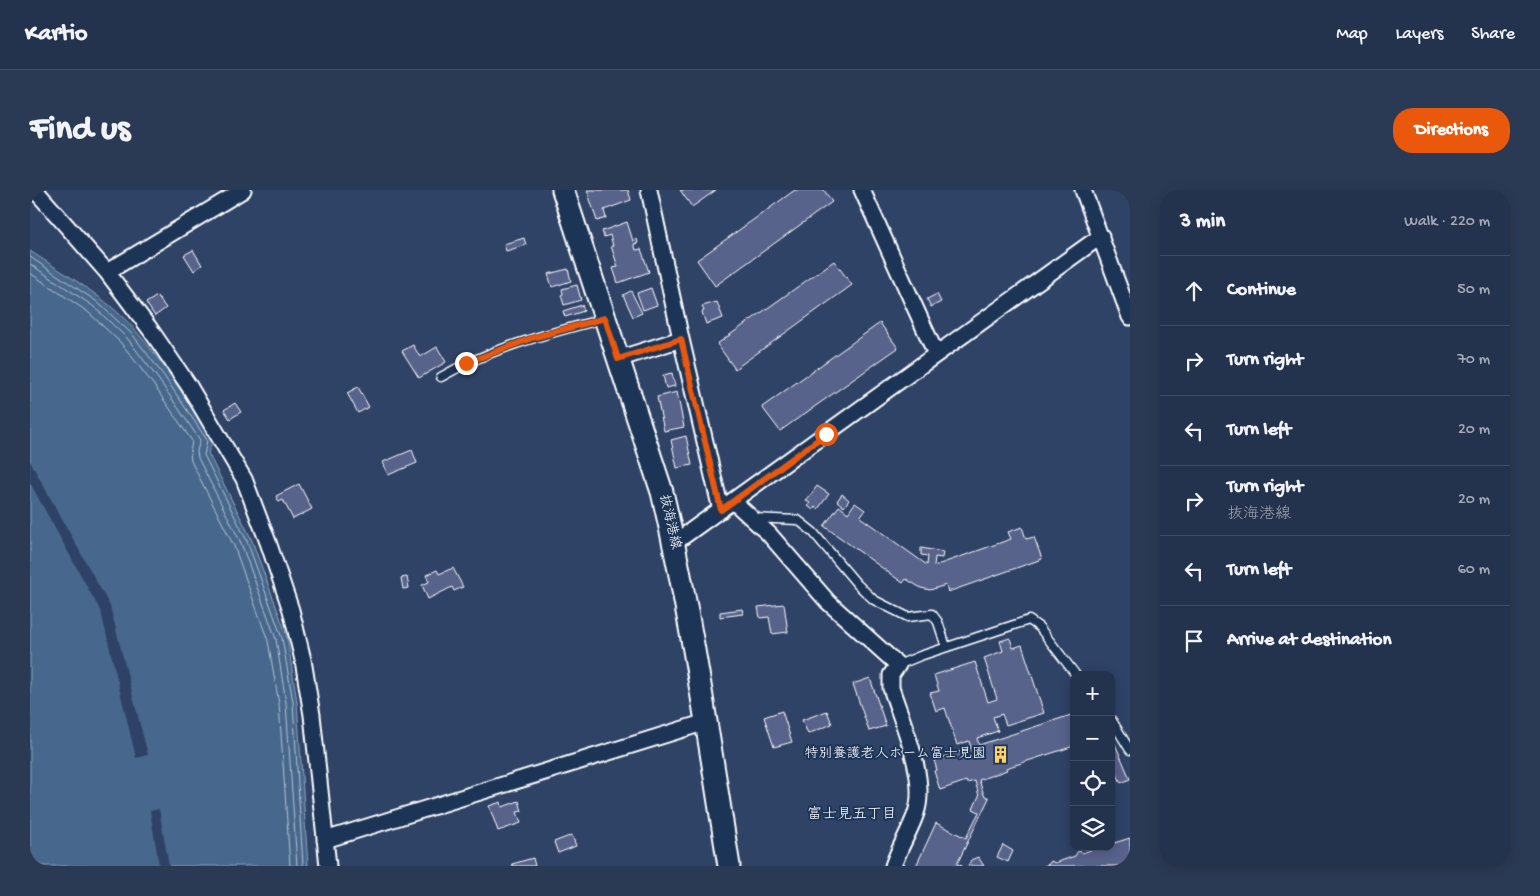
<!DOCTYPE html>
<html lang="en">
<head>
<meta charset="utf-8">
<style>
  :root { --surface:#23324d; --page:#2b3a54; --text:#f1f3f6; --muted:#a3aab6; --line:#404d65; --accent:#ea580c }
  body { margin:0; font-family:"Gochi Hand","Klee One",sans-serif; background:var(--page); color:var(--text) }
  .controls { position:absolute; right:15px; bottom:15px; display:grid; overflow:hidden; border-radius:10px; box-shadow:0 2px 12px #0003 }
  .controls button { width:45px; height:45px; display:grid; place-items:center; padding:0; border:0; border-bottom:1px solid var(--line); background:var(--surface); color:var(--text); font:25px sans-serif }
  .stop { position:absolute; width:15px; height:15px; margin:-11px; border:4px solid #ea580c; border-radius:50%; background:#fff }
  .stop.end { background:#ea580c; border-color:#fff; box-shadow:0 1px 5px #0008 }
  .list { margin:0; padding:0; list-style:none }
  h2 { display:flex; justify-content:space-between; align-items:center; height:65px; margin:0; padding:0 20px; font-size:21px }
  h2 small { font-size:16px; font-weight:400; color:var(--muted) }
  .list li { display:grid; grid-template-columns:32px 1fr auto; gap:15px; align-items:center; box-sizing:border-box; height:70px; padding:0 20px; border-top:1px solid var(--line) }
  .list b { display:block; font-size:19px; white-space:nowrap }
  .list p { margin:0; font-size:16px; white-space:nowrap; color:var(--muted) }
  .list em { font-size:16px; font-style:normal; color:var(--muted) }
  .icon { flex:none; width:28px; height:28px; fill:none; stroke:currentColor; stroke-width:2; stroke-linecap:round; stroke-linejoin:round }
  .map { position:relative; flex:none; width:1100px; height:676px; overflow:hidden; border-radius:20px }
  header { display:flex; align-items:center; gap:30px; box-sizing:border-box; height:70px; padding:0 25px; background:var(--surface); border-bottom:1px solid var(--line) }
  header strong { font-size:24px }
  nav { display:flex; gap:28px; margin-inline-start:auto; font-size:18px }
  .intro { display:flex; align-items:center; justify-content:space-between; box-sizing:border-box; height:120px; padding:0 30px }
  h1 { margin:0; font-size:35px }
  .button { padding:12px 22px; border-radius:20px; background:var(--accent); color:#fff; font-size:18px; font-weight:700 }
  main { display:flex; gap:30px; padding:0 30px }
  aside { flex:1; background:var(--surface); border-radius:20px; box-shadow:0 2px 12px #0003 }
  .map>svg:first-child { display:block }
</style>
</head>
<body>
<header>
<strong>Kartio</strong>
<nav><a>Map</a><a>Layers</a><a>Share</a></nav>
</header>
<div class="intro"><h1>Find us</h1><a class="button">Directions</a></div>
<main>
<div class="map">
<svg width="1100" height="676" viewBox="0 0 1100 676">
  <rect width="100%" height="100%" fill="#2f4367"/>
  <filter id="ink" filterUnits="userSpaceOnUse"><feTurbulence type="fractalNoise" baseFrequency=".02" numOctaves="2"/><feDisplacementMap in="SourceGraphic" scale="10" xChannelSelector="R" yChannelSelector="G"/><feConvolveMatrix kernelMatrix="1 2 1 2 8 2 1 2 1" color-interpolation-filters="sRGB"/></filter>
  <g filter="url(#ink)">
    <path fill="#46688c" stroke="#90a4ba" d="M0 61C36 85 77 107 106 141 135 174 158 213 183 250L178 263 221 348 257 446 267 512 278 676H0Z"/>
    <path fill="#2f4367" d="M0 271 80 416 118 565 106 568 71 422 0 293Z
      M129 619 139 676H129L120 621Z"/>
    <g fill="none" stroke-linecap="round" stroke-linejoin="round">
      <path stroke="#b5c3d1" stroke-width="1" d="M0 67 66 111 102 144 134 186 177 250 174 265 217 351 252 448 263 512 273 676
        M0 74 63 116 97 148 129 190 170 250 167 261 168 268 211 353 246 449 256 513 267 676
        M0 83 58 122 91 153 123 194 162 251 160 263 161 271 204 356 238 451 249 514 260 676"/>
    </g>
    <path fill="#59648c" stroke="#fff" d="M557 0H598L601 10 574 20 576 28 567 31Z
      M650 0H686L662 17Z
      M765 0H794L802 12 685 96 667 70Z
      M597 32 603 51 607 49 608 53 604 54 606 60 611 59 619 82 588 93 583 78 588 77 581 56H583L580 45 574 47 572 41Z
      M494 48 496 55 476 61 474 54Z
      M163 60 172 75 164 81 154 65Z
      M804 71 822 95 705 179 687 154Z
      M538 79 541 91 522 97 518 84Z
      M547 95 551 110 534 115 531 105 533 104 532 99Z
      M621 98 627 115 613 120 607 103Z
      M601 101 612 123 603 127 593 105Z
      M907 104 911 112 901 117 897 109Z
      M127 106 136 118 125 126 116 113Z
      M687 112 693 128 676 134 672 122 674 121 672 116Z
      M552 115 554 121 535 127 533 121Z
      M850 133 868 158 750 241 732 217Z
      M383 155 390 167 407 157 416 172 389 188 372 161Z
      M642 183 645 196 636 198 633 185Z
      M328 197 339 217 328 223 317 203Z
      M647 202 654 237 634 241 627 207Z
      M205 213 211 222 200 229 194 220Z
      M656 246 662 275 647 278 641 250Z
      M382 260 387 273 358 285 353 272Z
      M269 294 282 319 263 329 253 310 249 312 246 306Z
      M787 296 799 304 788 319 785 317 783 320 778 316 780 313 776 311Z
      M812 304 819 310 814 317 807 311Z
      M825 313 835 320 830 327 897 375 898 366 891 365V358L913 362 912 368 905 367 904 376 981 349 978 342 992 337 996 349 1004 347 1012 369 918 402 916 395 900 400 891 398 876 389 873 393 794 336 809 316 818 323Z
      M423 378 433 397 424 401 422 397 398 409 392 395 399 392 396 385 407 380 409 384Z
      M377 387 379 398 373 399 371 388Z
      M754 414 758 442 742 444 739 427 730 428 728 417Z
      M712 419 713 424 690 427V422Z
      M980 448 983 458 992 455 1014 523 976 535 972 524 963 527 968 541 947 548 949 555 1044 524V556L976 578 977 580 949 590 954 605 959 608 927 674 932 676H886L906 633 936 648 949 622 943 619 949 606 945 591 937 593 936 591 910 600 904 581 907 580 904 570 941 558 939 551 927 555 915 518 906 521 900 503 909 501 904 485 945 472 958 512 967 509 954 468 973 461 970 451Z
      M840 488 856 536 839 541 823 494Z
      M752 521 762 552 744 557 734 527Z
      M797 521 802 534 778 544 772 530Z
      M1081 549H1083L1100 589 1091 593 1081 571Z
      M489 611 492 621 487 622 491 633 468 641 459 616 471 612 472 617Z
      M542 645 546 656 528 663 524 652Z
      M1100 648V673L1090 676H1014L1019 674 1021 671 1025 673 1045 666 1048 661 1052 663 1070 657H1081V654Z
      M973 655 983 661 978 672 967 667Z
      M948 667 954 676H938L941 670Z
      M503 668 505 676H483L482 674Z"/>
    <g fill="none" stroke-linecap="round" stroke-linejoin="round">
      <defs>
        <path id="service" d="M411 187C461 158 517 144 573 129
          M723 328 768 330 783 342 827 394 844 410 878 427 902 424 908 432 916 457
          M868 475 890 466 999 430 1009 437 1046 485
          M1081 529 1100 560"/>
        <path id="minor" d="M5 0 77 82 120 139 159 196 214 289 238 352 261 420 273 470 282 525 298 676
          M619 0 651 149 691 320
          M832 0 906 164
          M1053 0 1100 127
          M77 82 213 0
          M588 169 651 149
          M703 311 739 344 798 412 868 475 861 485V498C872 532 898 589 886 623 880 641 869 658 863 676
          M644 353 1071 46
          M295 650 676 532"/>
        <path id="secondary" d="M533 0 632 302C661 425 679 551 699 676"/>
      </defs>
      <use href="#service" stroke="#fff" stroke-width="11"/>
      <use href="#minor" stroke="#fff" stroke-width="19"/>
      <use href="#secondary" stroke="#fff" stroke-width="25"/>
      <use href="#service" stroke="#1d3557" stroke-width="8"/>
      <use href="#minor" stroke="#1d3557" stroke-width="15"/>
      <use href="#secondary" stroke="#1d3557" stroke-width="21"/>
    </g>
  </g>
  <g fill="none" stroke-linecap="round" stroke-linejoin="round" filter="url(#ink)">
    <path stroke="#ea580c" stroke-width="6" d="M436 173 502 148 575 128 588 169 651 149 691 320 796 244"/>
  </g>
  <defs>
    <symbol id="building-bare" viewBox="-9 -9 18 18"><path d="M-4-6H4V6H1V3H-1V6H-4ZM-2.5-4.3h1.7v1.8h-1.7ZM.8-4.3h1.7v1.8H.8ZM-2.5-1h1.7V.8h-1.7ZM.8-1h1.7V.8H.8Z" fill="#ffd166" stroke="#1d3557" stroke-width="2.5" paint-order="stroke"/></symbol>
  </defs>
  <g fill-rule="evenodd">
    <use href="#building-bare" x="958" y="552" width="25" height="25"/>
  </g>
  <g text-anchor="middle" dominant-baseline="central" stroke-width="4" stroke-linejoin="round" paint-order="stroke">
    <g font-size="14" fill="#fff" stroke="#1d3557">
      <text transform="translate(639 332) rotate(77)">抜海港線</text>
    </g>
    <g font-size="14" fill="#fff" stroke="#1d3557" text-anchor="end">
      <text x="956" y="564">特別養護老人ホーム富士見園</text>
    </g>
    <g font-size="15" fill="#fff" stroke="#1d3557">
      <text x="822" y="625">富士見五丁目</text>
    </g>
  </g>
</svg>
<div class="controls">
<button>+</button>
<button>−</button>
<button><svg class="icon" aria-label="locate" viewBox="0 0 24 24"><circle cx="12" cy="12" r="6"/><path d="M12 2v4M12 18v4M2 12h4M18 12h4"/></svg></button>
<button><svg class="icon" aria-label="layers" viewBox="0 0 24 24"><path d="M12 4l9 5-9 5-9-5zM3 14l9 5 9-5"/></svg></button>
</div>
<div class="stop" style="left:796px;top:244px"></div>
<div class="stop end" style="left:436px;top:173px"></div>
</div>
<aside>
<h2>3 min<small>Walk · 220 m</small></h2>
<ul class="list">
<li><svg class="icon" aria-label="ahead" viewBox="0 0 24 24"><path d="M12 20V5M6 11l6-6 6 6"/></svg><div><b>Continue</b></div><em>50 m</em></li>
<li><svg class="icon" aria-label="right" viewBox="0 0 24 24"><path d="M7 20v-9h11M14 6l5 5-5 5"/></svg><div><b>Turn right</b></div><em>70 m</em></li>
<li><svg class="icon" aria-label="left" viewBox="0 0 24 24"><path d="M17 20v-9H6M10 6l-5 5 5 5"/></svg><div><b>Turn left</b></div><em>20 m</em></li>
<li><svg class="icon" aria-label="right" viewBox="0 0 24 24"><path d="M7 20v-9h11M14 6l5 5-5 5"/></svg><div><b>Turn right</b><p>抜海港線</p></div><em>20 m</em></li>
<li><svg class="icon" aria-label="left" viewBox="0 0 24 24"><path d="M17 20v-9H6M10 6l-5 5 5 5"/></svg><div><b>Turn left</b></div><em>60 m</em></li>
<li><svg class="icon" aria-label="arrive" viewBox="0 0 24 24"><path d="M6 21V4h12l-3 4 3 4H6"/></svg><div><b>Arrive at destination</b></div></li>
</ul>
</aside>
</main>
</body>
</html>
